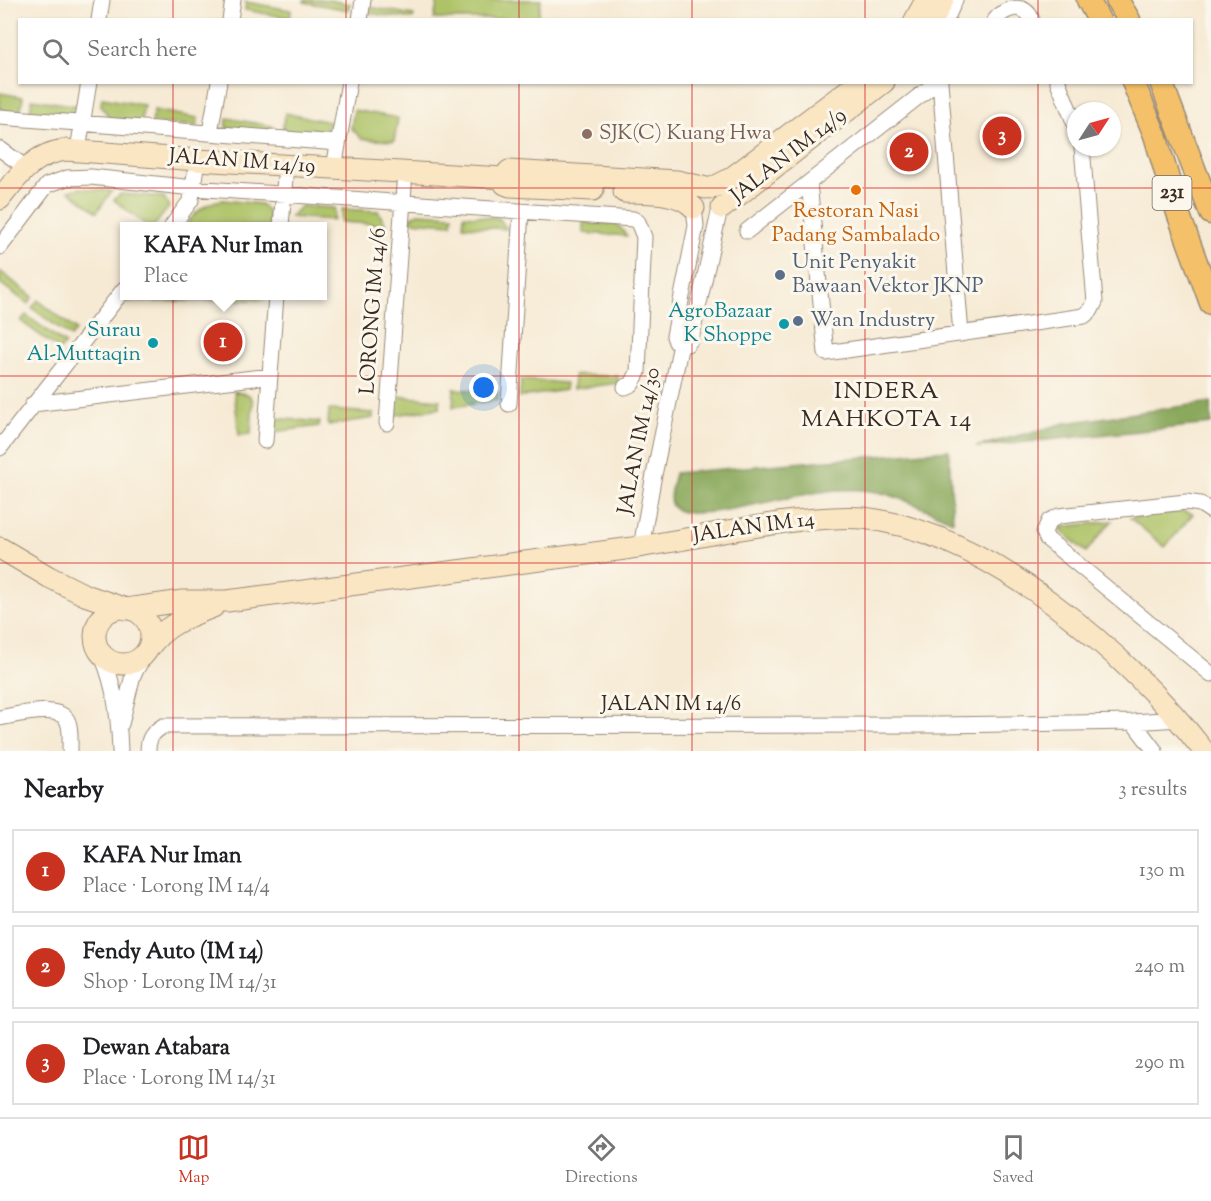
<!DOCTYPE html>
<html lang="en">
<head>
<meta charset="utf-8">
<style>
  :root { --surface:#fff; --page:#f6f6f6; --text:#202124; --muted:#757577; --line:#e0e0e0; --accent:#c8321e }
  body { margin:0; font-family:"Sorts Mill Goudy",serif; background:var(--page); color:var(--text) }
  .compass { position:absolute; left:1067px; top:102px; width:54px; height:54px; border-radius:50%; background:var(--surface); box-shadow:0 2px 4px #0004; rotate:54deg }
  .you { position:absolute; left:484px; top:388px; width:21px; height:21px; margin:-15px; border:4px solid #fff; border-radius:50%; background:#1a73e8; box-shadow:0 0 0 9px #1a73e833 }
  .badge { display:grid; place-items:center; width:39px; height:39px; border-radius:50%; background:var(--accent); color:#fff; font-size:20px; font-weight:700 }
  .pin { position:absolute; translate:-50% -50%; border:3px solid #fff; box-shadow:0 2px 6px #0006 }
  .popup { position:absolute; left:120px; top:222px; width:207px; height:78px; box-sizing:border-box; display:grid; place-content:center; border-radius:0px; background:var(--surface); filter:drop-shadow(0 2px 4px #0005); font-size:20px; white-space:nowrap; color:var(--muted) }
  .popup b { font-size:22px; color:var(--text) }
  .popup::after { content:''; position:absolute; left:50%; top:100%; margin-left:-12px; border:12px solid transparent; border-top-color:var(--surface) }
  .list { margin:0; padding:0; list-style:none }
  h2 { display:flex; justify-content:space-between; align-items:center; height:78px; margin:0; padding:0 24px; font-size:26px }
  h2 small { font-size:20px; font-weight:400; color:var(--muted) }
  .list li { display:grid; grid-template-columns:39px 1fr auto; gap:18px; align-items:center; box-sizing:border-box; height:84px; margin:0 12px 12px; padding:0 12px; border:2px solid var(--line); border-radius:0px }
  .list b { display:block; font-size:22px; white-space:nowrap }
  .list p { margin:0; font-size:20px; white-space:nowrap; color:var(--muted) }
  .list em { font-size:20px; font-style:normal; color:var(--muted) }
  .icon { flex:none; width:33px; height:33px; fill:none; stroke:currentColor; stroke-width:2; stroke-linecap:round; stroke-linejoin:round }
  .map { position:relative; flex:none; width:1211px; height:751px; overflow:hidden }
  .search { position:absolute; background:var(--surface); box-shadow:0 2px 4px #0004; left:18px; right:18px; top:18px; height:66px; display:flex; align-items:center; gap:15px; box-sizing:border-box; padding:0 21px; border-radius:0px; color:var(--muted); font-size:22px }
  .sheet { height:366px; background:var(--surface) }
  nav { display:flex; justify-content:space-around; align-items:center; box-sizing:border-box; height:84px; border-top:2px solid var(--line); background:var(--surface); font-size:16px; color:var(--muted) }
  nav a { display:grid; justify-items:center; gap:3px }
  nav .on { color:var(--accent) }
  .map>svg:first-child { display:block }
</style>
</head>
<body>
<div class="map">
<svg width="1211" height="751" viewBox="0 0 1211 751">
  <rect width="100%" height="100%" fill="#fbf7ec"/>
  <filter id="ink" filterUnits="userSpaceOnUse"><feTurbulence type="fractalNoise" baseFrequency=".0167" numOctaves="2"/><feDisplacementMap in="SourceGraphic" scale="12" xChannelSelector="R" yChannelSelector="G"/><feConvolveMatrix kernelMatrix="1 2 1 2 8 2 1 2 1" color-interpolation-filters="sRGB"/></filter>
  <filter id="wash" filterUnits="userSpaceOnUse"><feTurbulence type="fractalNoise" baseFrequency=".008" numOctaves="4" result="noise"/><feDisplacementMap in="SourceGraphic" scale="24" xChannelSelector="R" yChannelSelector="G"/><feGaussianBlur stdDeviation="1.35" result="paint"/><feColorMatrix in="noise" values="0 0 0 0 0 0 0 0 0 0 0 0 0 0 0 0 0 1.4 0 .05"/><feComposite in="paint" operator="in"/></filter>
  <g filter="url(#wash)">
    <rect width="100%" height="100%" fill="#f6ead4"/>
    <path fill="#aec367" stroke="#747642" stroke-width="1.5" d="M304 0H329L350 4 348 10 304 2Z
      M438 0H541L538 19H434Z
      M246 2 291 10 290 18 245 10Z
      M369 7 414 15 413 19 368 13Z
      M0 93 23 97 20 112 0 111Z
      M102 98 144 105 141 122 110 119 101 105Z
      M32 99 77 106 76 113 69 116 30 113Z
      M154 110 198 118 197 126 152 123Z
      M354 110 398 118 394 141 362 139 351 128Z
      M285 113 330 122 329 127 318 135 282 133Z
      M227 118 272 126 271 132 226 128Z
      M79 188 112 191 97 212 69 191Z
      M120 194 164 197 169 207 154 226H147L114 200Z
      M223 200 261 204 269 213V226H185C195 213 205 202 223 200Z
      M301 206 335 208 334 220 290 217Z
      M342 209 378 211 386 225 341 222Z
      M418 213 453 215 452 224 407 221Z
      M464 215 499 218 507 229 463 226Z
      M583 222 617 224 627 236 583 233Z
      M0 271 33 297 28 304 0 283Z
      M130 296H264V300L125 302Z
      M38 300 76 330 71 337 32 308Z
      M26 315 65 344 60 350 21 321Z
      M574 375 618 376V383L573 389Z
      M521 380 566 383 565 390 520 397Z
      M454 389 498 392V400L453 407Z
      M234 391 249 395 253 401 251 434 239 435Z
      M396 396 440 400V408L395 415Z
      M329 410 373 413V418L328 425Z
      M275 418 320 422 319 426 274 432Z
      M1181 511 1193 514 1165 547 1130 518Z
      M1112 521 1086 552 1060 530 1062 527Z"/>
    <path fill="#8aa95c" stroke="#626a3d" stroke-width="1.5" d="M1211 402V424L976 447 1066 423Z
      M949 450 953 521C931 512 909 500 886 494 846 483 807 494 768 502 750 505 688 521 674 508 666 501 673 483 675 473Z"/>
  </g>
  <g filter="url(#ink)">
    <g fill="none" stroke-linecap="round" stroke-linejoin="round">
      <defs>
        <path id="street" d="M99 20 102 0
          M230 20 233 0
          M360 20 363 0
          M946 20 955 0
          M995 20C1005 8 1025 1 1032 20
          M940 82 961 334
          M1058 82 1076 127
          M0 117 338 143
          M210 132 219 82
          M0 149 25 167
          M78 150 89 82
          M334 168 349 82
          M809 183 826 353 1084 316 1091 310 1095 302 1082 147
          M172 226 191 200 197 160
          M281 226 286 165
          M747 231 937 82
          M0 247 47 185 67 178 91 177 193 188 633 219 638 222 644 237 638 372 632 384 625 387
          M681 344 676 342 674 336 696 226 694 208
          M681 344H687L691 339 719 213
          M33 404 270 376
          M509 404 521 211
          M387 423 405 172
          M265 441 276 296
          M0 448 124 289
          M1211 511 1200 504 1186 502 1059 516 1049 521 1044 532 1047 539 1211 674
          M641 547 653 480 681 344
          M97 646C114 677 119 716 120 751
          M0 718C16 715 61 703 68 722 71 729 70 743 70 751
          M1133 722 1155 751
          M121 724 133 675 148 649
          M148 751C148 738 152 733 163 726L939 725 1133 722 1179 719"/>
        <path id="secondary" d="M915 20 926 0
          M933 20 943 0
          M503 178 509 171 677 181 706 188
          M503 178 505 184 510 186 593 190
          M712 188 730 179 859 82
          M624 192C646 193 678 190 694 208
          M0 199C18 176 34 153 66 150L197 160 503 178
          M722 208 884 82
          M0 548 49 577 85 595 126 609 183 601H227C360 584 492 566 625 549 681 541 737 528 794 521 816 519 840 516 863 518 989 532 1129 655 1204 751
          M95 636a28 28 0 1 1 56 0a28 28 0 1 1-56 0Z
          M148 649C164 625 187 617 213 607"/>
        <path id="primary" d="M1088 0 1099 20
          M1117 0 1129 20
          M1133 82 1155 135 1178 213 1211 303
          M1161 82 1211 213"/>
      </defs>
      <use href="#street" stroke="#988a79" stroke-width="17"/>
      <use href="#secondary" stroke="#988a79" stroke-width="23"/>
      <use href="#primary" stroke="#988a79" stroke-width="25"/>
      <use href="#street" stroke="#fff" stroke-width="15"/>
      <use href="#secondary" stroke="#fbe6c3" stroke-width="21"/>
      <use href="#primary" stroke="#f4c16a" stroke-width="22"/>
    </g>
  </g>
  <path fill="none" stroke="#d62828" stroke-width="1.5" stroke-opacity="0.55" d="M173 0V20M346 0V20M519 0V20M692 0V20M865 0V20M1038 0V20M173 82V751M346 82V751M519 82V751M692 82V751M865 82V751M1038 82V751M0 188H1211M0 376H1211M0 563H1211"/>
  <circle fill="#8d6e63" stroke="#fbf7ec" stroke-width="2" cx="587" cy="134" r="6"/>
  <circle fill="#e8710a" stroke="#fbf7ec" stroke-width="2" cx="856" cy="190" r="6"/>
  <g fill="#5c6f8a" stroke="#fbf7ec" stroke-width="2">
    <circle cx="780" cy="275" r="6"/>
    <circle cx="798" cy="321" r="6"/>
  </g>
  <g fill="#0f9aa8" stroke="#fbf7ec" stroke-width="2">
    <circle cx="784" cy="324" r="6"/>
    <circle cx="153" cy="343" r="6"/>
  </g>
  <g text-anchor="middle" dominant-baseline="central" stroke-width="6" stroke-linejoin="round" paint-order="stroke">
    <rect fill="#fbf7ec" stroke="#75685c" stroke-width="1.5" x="1152.5" y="176" width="39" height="34" rx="4.5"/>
    <g font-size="20" font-weight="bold" fill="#3b2a1e">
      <text x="1172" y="193">231</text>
    </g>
    <g font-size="21" fill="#785e54" stroke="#fbf7ec" text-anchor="start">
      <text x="599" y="134">SJK(C) Kuang Hwa</text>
    </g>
    <g font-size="21" fill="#3b2a1e" stroke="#fbf7ec">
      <text transform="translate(789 156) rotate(-38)">JALAN IM 14/9</text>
      <text transform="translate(242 162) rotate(4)">JALAN IM 14/19</text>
      <text transform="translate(374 311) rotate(-86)">LORONG IM 14/6</text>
      <text transform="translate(640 441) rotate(-79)">JALAN IM 14/30</text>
      <text transform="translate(754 528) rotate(-8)">JALAN IM 14</text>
      <text x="671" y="705">JALAN IM 14/6</text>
    </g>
    <g font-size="21" fill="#c56008" stroke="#fbf7ec">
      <text x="856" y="212">Restoran Nasi<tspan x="856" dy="24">Padang Sambalado</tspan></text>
    </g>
    <g font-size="21" fill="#4e5e75" stroke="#fbf7ec" text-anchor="start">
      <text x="792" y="263">Unit Penyakit<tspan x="792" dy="24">Bawaan Vektor JKNP</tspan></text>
      <text x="810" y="321">Wan Industry</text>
    </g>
    <g font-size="21" fill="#0d838f" stroke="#fbf7ec" text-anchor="end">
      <text x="772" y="312">AgroBazaar<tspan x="772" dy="24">K Shoppe</tspan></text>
      <text x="141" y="331">Surau<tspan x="141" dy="24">Al-Muttaqin</tspan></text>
    </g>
    <g font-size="24" letter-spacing="1.5" fill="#3b2a1e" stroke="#fbf7ec">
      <text x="887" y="392">INDERA<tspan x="887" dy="28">MAHKOTA 14</tspan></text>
    </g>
  </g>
</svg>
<svg class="compass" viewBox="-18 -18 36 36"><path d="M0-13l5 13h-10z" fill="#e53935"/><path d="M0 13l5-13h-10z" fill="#757577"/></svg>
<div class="you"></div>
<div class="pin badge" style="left:223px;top:342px">1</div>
<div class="popup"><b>KAFA Nur Iman</b>Place</div>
<div class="pin badge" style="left:909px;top:152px">2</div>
<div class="pin badge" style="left:1002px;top:136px">3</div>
<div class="search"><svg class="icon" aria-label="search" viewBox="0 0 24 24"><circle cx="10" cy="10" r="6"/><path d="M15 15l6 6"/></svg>Search here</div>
</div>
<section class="sheet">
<h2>Nearby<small>3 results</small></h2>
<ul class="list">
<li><span class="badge">1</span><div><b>KAFA Nur Iman</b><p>Place · Lorong IM 14/4</p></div><em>130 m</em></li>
<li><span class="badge">2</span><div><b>Fendy Auto (IM 14)</b><p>Shop · Lorong IM 14/31</p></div><em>240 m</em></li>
<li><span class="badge">3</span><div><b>Dewan Atabara</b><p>Place · Lorong IM 14/31</p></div><em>290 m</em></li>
</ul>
</section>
<nav>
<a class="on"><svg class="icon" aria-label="map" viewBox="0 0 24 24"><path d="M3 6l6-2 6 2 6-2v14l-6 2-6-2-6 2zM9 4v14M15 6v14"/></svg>Map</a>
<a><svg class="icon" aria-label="directions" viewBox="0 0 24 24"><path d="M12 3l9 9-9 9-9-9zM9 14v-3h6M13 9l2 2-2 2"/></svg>Directions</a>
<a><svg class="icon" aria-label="saved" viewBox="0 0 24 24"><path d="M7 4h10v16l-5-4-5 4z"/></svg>Saved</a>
</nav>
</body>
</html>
